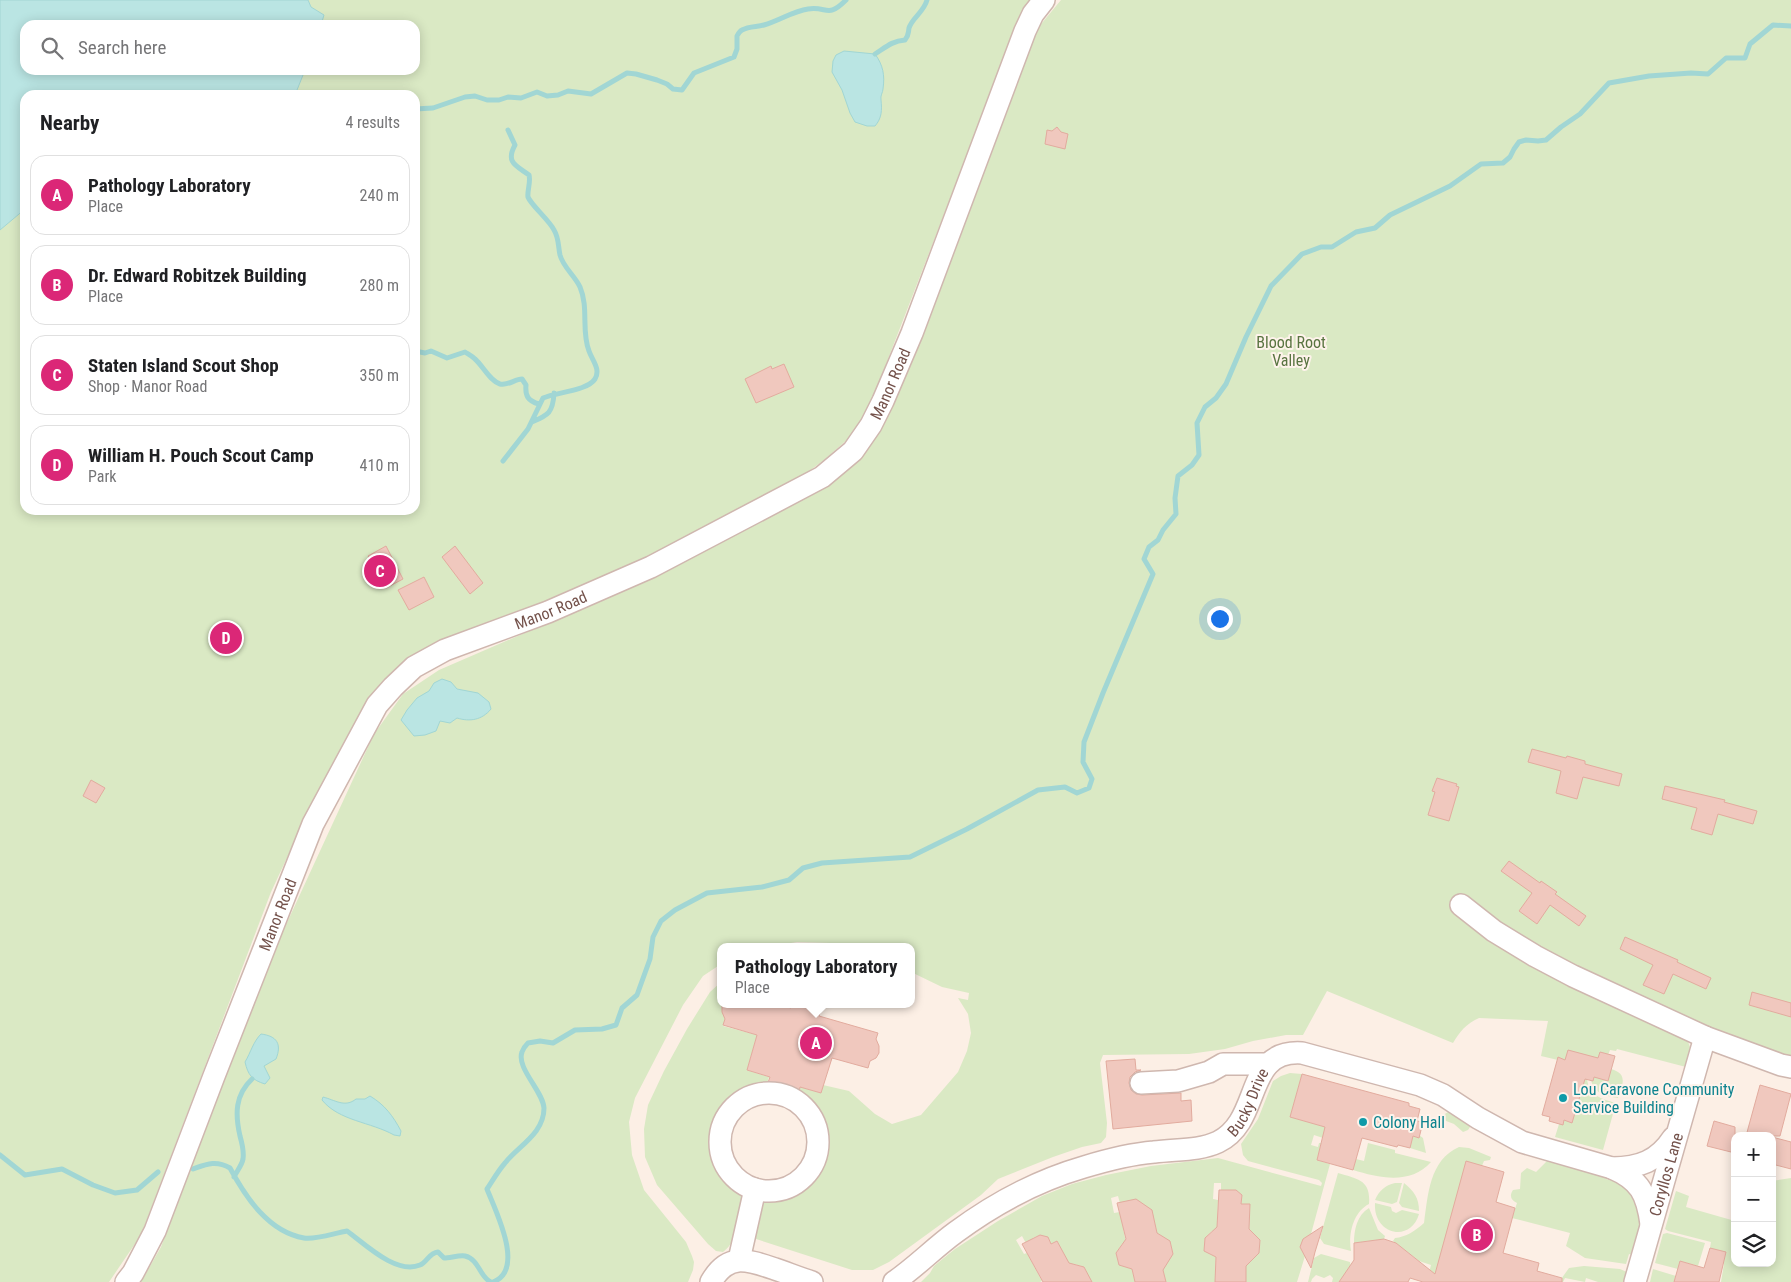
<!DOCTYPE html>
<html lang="en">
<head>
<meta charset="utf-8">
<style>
  :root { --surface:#fff; --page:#f2f2f2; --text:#202124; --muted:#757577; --line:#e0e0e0; --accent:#db2777 }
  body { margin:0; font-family:"Roboto Condensed",sans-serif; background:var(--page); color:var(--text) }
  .controls { position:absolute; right:15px; bottom:15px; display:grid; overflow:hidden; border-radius:10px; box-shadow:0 2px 12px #0003 }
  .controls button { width:45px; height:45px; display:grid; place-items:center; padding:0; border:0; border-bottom:1px solid var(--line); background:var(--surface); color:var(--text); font:25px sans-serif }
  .you { position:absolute; left:1219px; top:618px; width:18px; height:18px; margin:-12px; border:4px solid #fff; border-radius:50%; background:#1a73e8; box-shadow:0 0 0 8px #1a73e833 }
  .badge { display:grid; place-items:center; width:32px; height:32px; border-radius:50%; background:var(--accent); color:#fff; font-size:16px; font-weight:700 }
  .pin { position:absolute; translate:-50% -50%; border:2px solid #fff; box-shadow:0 1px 5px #0006 }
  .popup { position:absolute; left:717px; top:943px; width:198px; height:65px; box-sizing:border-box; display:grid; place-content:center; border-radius:10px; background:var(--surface); filter:drop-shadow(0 1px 4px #0005); font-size:16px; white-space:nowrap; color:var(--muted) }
  .popup b { font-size:19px; color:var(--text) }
  .popup::after { content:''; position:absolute; left:50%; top:100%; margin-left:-10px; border:10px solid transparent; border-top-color:var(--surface) }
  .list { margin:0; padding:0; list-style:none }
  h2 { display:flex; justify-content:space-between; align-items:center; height:65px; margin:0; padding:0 20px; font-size:21px }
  h2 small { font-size:16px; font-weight:400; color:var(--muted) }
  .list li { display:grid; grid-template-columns:32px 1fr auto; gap:15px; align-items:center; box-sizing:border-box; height:80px; margin:0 10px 10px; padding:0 10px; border:1px solid var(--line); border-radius:15px }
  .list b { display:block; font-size:19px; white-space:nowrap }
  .list p { margin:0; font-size:16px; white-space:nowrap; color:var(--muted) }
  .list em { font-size:16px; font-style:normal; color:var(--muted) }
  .icon { flex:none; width:28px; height:28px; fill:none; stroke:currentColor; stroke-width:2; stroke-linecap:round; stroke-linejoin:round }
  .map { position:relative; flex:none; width:1791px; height:1282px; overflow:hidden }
  .search { position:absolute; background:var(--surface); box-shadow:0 2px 12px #0003; left:20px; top:20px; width:400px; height:55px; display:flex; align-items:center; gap:12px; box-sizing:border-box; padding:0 18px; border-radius:15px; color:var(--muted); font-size:19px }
  .panel { position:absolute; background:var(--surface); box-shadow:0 2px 12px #0003; left:20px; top:90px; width:400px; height:425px; border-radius:15px }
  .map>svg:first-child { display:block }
</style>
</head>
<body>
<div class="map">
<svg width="1791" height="1282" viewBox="0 0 1791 1282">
  <rect width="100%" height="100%" fill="#fcefe5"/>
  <path fill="#dae9c4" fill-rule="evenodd" d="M0 0H1032L1015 31 876 390 862 420 848 439 824 460 797 480 626 567 409 661 391 674 370 700 314 800 271 892 141 1235 109 1282H0ZM25 25H415V70H25ZM25 95H415V510H25Z
    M1061 0H1791V1059L1687 1039 1690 1047 1686 1067 1617 1049 1616 1051 1610 1050 1608 1055 1600 1052 1598 1058 1565 1060 1559 1058 1558 1060 1541 1056 1548 1021 1479 1018C1466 1024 1460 1031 1453 1043L1327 991 1303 1035H1286L1253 1041 1225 1049 1189 1054 1103 1055 1100 1063 1107 1123 1106 1137 1101 1143 1082 1147 1053 1157 998 1179 981 1195 889 1262 873 1270H852L753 1238 762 1200C771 1197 781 1196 789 1193 814 1184 828 1153 823 1129 820 1116 807 1103 798 1093L800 1087 821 1093 823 1085 849 1091 875 1114 892 1124 921 1115 958 1072 967 1051 971 1033 968 1014 958 998 968 1000 969 993 942 987 911 972V947H843L830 943 797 942 767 947H721V964L703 976 683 1005 635 1098 629 1122 632 1155 644 1190 686 1242 692 1256 694 1262 693 1270 688 1282H141L161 1247 261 979 374 734 403 694 439 670 631 587 817 492 852 465 1032 35Z
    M721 982V1004H723L726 1018 723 1026 757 1035 747 1070 769 1077 767 1083C756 1088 745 1091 736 1099 721 1111 708 1141 717 1159 723 1173 735 1181 745 1191 741 1210 740 1240 723 1252L716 1251 708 1244 657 1185 645 1157 644 1129 648 1105 664 1071 687 1029 710 992Z
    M1611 1069C1629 1074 1622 1085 1618 1098 1606 1096 1594 1094 1591 1080L1594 1077Z
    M1290 1073 1302 1074 1290 1117 1326 1127 1323 1138 1314 1135 1311 1145 1318 1147 1319 1143H1321L1317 1160 1330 1164 1311 1234 1303 1239 1300 1247 1305 1256 1297 1282H1246V1259H1253L1259 1253 1260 1241 1253 1233H1249L1250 1204H1241L1242 1195 1236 1190H1229L1224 1195H1221V1183H1214L1213 1199 1218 1200 1217 1231H1212L1205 1238 1204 1250 1216 1257 1215 1282H1166L1161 1263 1173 1254 1170 1242 1161 1236 1158 1237 1151 1209 1144 1211 1121 1207 1118 1196 1111 1198 1114 1213 1120 1212 1126 1243 1122 1244 1116 1253 1119 1265 1132 1269 1135 1282H1088L1089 1278 1084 1267 1074 1264 1070 1266 1057 1241 1051 1244 1048 1237 1040 1235 1033 1238 1028 1247 1022 1236 1016 1240 1024 1254 1027 1253 1042 1281 1040 1282H921L930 1273 934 1266 955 1249 998 1221 1042 1196 1072 1184 1106 1175 1151 1166 1218 1158 1321 1186 1322 1183 1319 1180 1248 1161 1243 1155 1241 1144 1258 1119 1273 1081 1281 1076Z
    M1585 1079H1587C1589 1096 1602 1099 1616 1103L1603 1150 1555 1137 1559 1124 1564 1120 1572 1122Z
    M1450 1111 1472 1124 1468 1130 1463 1132 1454 1124 1441 1119 1443 1115Z
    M1419 1135 1423 1138 1426 1153 1410 1148 1413 1136 1419 1138Z
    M1368 1143 1395 1150V1153L1431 1162C1411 1185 1379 1178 1353 1170L1356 1159 1364 1161Z
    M1459 1147 1469 1148 1491 1157 1490 1160 1484 1161 1435 1274 1429 1273 1431 1265 1419 1261 1393 1241 1395 1238C1406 1237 1415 1231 1424 1223 1428 1196 1429 1160 1459 1147Z
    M1549 1159 1607 1174 1605 1178 1608 1180 1610 1175C1621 1182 1634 1189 1635 1204L1637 1205 1642 1226 1634 1255 1629 1254 1626 1264 1585 1258 1566 1246 1570 1233 1512 1218 1517 1203C1511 1200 1509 1196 1513 1190L1520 1189 1521 1173 1527 1168 1536 1172Z
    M1338 1173C1358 1179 1371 1180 1369 1204 1353 1212 1348 1235 1351 1251L1324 1244 1320 1238Z
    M1791 1178V1282H1721L1724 1264 1722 1263 1725 1252 1710 1248 1711 1242 1668 1231 1665 1229 1676 1191 1689 1196 1686 1207 1735 1221V1263H1772V1181Z
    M1395 1183H1402L1397 1202 1392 1204 1375 1200C1379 1191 1385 1185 1395 1183Z
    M1404 1183C1414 1191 1419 1198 1419 1211L1402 1207 1399 1203Z
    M1375 1203 1391 1207 1392 1211 1396 1213 1402 1210 1419 1214C1411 1243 1373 1235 1375 1203Z
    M1369 1208 1378 1230 1385 1236 1384 1239 1354 1243C1354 1230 1357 1215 1369 1208Z
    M1667 1233 1705 1243 1698 1266 1680 1261 1678 1269 1655 1263 1663 1234Z
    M1321 1254 1350 1262 1352 1274 1339 1282H1332L1333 1278 1330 1275 1324 1278 1316 1275 1312 1279 1311 1282H1308L1314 1258Z
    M1584 1266 1620 1269 1629 1273 1626 1282H1598L1586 1278 1585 1282 1565 1278 1563 1282H1559L1569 1268Z
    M1653 1269 1676 1276 1674 1282H1650Z"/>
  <path fill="#bae5e3" stroke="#a1d6d4" d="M0 0H308L311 7 324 15 321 25H25V70H305L295 95H25V209L0 230Z
    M844 51 875 54C883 65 885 75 883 89 883 92 880 96 881 100 882 110 882 118 875 126H867L855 122 850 113 842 90 832 72 833 61 836 55Z
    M442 679 451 682 457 689 478 693 489 702 491 709C482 720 470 722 457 718L450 723 440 721 436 731 425 735 414 736 401 720 407 710 417 698 429 691 434 683Z
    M261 1034C277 1036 282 1044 276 1059L264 1066 270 1078 265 1084C252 1080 248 1075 245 1062 251 1052 253 1042 261 1034Z
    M370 1096C385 1105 393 1116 401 1131L400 1136 394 1135C371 1122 339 1121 322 1100L323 1097C335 1100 345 1108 356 1099H365Z"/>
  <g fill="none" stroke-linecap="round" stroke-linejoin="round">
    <path stroke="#a1d6d4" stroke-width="5" d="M875 54C886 47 892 41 905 40 909 35 908 34 909 28 912 18 924 12 927 0
      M415 109 433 108 465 97 475 96 487 100H499L508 97 521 98 537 92 547 96 558 95 568 91 591 94 627 73 636 74 657 80 667 84 673 89 682 90 694 73 734 57 737 49V36C738 34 740 31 742 30 749 26 757 27 764 25 779 21 793 11 808 9 828 6 827 19 846 0
      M415 351 425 353 431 351 447 358 465 352C468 354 472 356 475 359 483 366 490 381 500 384 508 386 515 379 522 379L526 385C525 396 528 401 539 404
      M532 422C548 415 553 413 554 393
      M503 461 528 429 543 398C557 392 587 391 595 379 601 369 592 360 589 351 581 331 589 308 580 287 575 276 563 267 560 255 558 246 559 238 554 230 549 220 531 205 528 197 527 191 531 182 529 175 517 166 505 163 515 145L508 130
      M0 1155 25 1175 62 1169 93 1185 115 1193 137 1190 158 1172
      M193 1169C207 1164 216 1160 230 1168 246 1198 269 1232 304 1238 315 1240 335 1233 347 1231 365 1244 396 1275 420 1265 427 1262 429 1253 438 1252L444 1258C450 1258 459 1255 465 1256 479 1259 480 1278 491 1282
      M234 1177C237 1171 242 1165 243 1159 244 1152 242 1143 240 1136 235 1114 235 1095 252 1079
      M493 1282C526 1270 495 1210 487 1189 493 1180 498 1171 505 1163 518 1146 544 1134 544 1108 543 1091 516 1068 522 1052 523 1049 526 1045 528 1043L540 1041 553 1043 575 1030 602 1029 616 1025 622 1008 637 995 650 959 653 937 661 921 675 910 707 893 762 887 789 880 803 868 822 863 910 857 967 829 1038 790 1065 787 1077 793 1089 788 1092 779 1083 762 1084 742 1103 693 1153 574 1144 559 1149 547 1158 540 1163 530 1176 514 1175 498 1178 476 1192 465 1199 455 1197 423 1205 407 1216 398 1226 384 1246 337 1271 286 1302 254 1321 247H1332L1356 232 1375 228 1390 215 1450 186 1481 164 1503 163 1510 157 1514 149 1519 142 1526 140 1538 141 1546 140 1561 127 1580 114 1609 83 1649 76 1691 73 1708 74 1726 58H1745L1750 44 1773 25 1791 26"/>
  </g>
  <path fill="#f0c8be" stroke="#e2ab9e" d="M1057 127 1061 132 1068 134 1065 149 1045 144 1047 130 1052 131Z
    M784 364 794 387 756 403 745 379 771 366 772 369Z
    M386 546 403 579 386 588 382 582 377 584 367 565 372 563 368 556Z
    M455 546 483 583 470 594 442 557Z
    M424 577 434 597 409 610 398 590Z
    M1532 749 1566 758 1567 756 1585 761V764L1622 774 1619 786 1583 777 1577 799 1556 793 1561 771 1528 762Z
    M1437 778 1457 784 1456 786 1459 787 1449 821 1428 815 1435 792 1432 791Z
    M91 780 105 788 96 803 83 796Z
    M1665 786 1725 800 1724 802 1757 811 1753 824 1718 814 1712 835 1691 829 1697 808 1662 799Z
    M1509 861 1540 883 1541 881 1557 892 1555 894 1586 916 1579 926 1550 905 1537 924 1519 911 1532 893 1501 871Z
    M1625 937 1678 960 1677 962 1711 978 1706 989 1673 974 1664 994 1643 985 1653 965 1620 949Z
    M1752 992 1791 1003V1017L1749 1005Z
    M722 1004H777L791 1008 792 1004H823L819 1016 878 1033 876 1039 879 1046V1053L876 1058 870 1061 868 1068 832 1058 821 1093 800 1087 798 1097 766 1088 770 1077 747 1070 757 1035 723 1025 725 1019 722 1012Z
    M1568 1050 1598 1058 1600 1052 1615 1056 1608 1081 1594 1077 1593 1081 1585 1079 1572 1123 1564 1120 1563 1125 1549 1121 1550 1117 1542 1115 1558 1057 1565 1060Z
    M1135 1059 1136 1070H1141L1135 1072 1130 1077 1129 1083 1131 1090 1136 1094 1142 1095 1181 1093V1101L1191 1100 1192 1121 1113 1129 1106 1061Z
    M1302 1074 1409 1103V1106L1420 1109 1417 1121 1423 1122 1419 1138 1413 1136 1410 1148 1398 1145 1397 1147 1362 1138 1353 1170 1317 1160 1325 1127 1290 1117Z
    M1760 1085 1791 1094 1780 1136H1746Z
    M1714 1121 1735 1127V1153L1707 1146Z
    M1772 1137 1791 1142V1169L1772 1164Z
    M1466 1161 1504 1172 1496 1202 1515 1208 1503 1253 1539 1263 1537 1271 1562 1278V1282H1423L1410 1278 1408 1282H1339L1354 1260V1243L1384 1239 1396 1243 1435 1274Z
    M1219 1190H1236L1242 1195 1241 1204H1250L1249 1229 1260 1240 1259 1253 1246 1266V1282H1215L1216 1257 1204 1251 1205 1238 1217 1227Z
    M1136 1199 1152 1210 1157 1233 1170 1241 1173 1254 1163 1270 1166 1282H1135L1132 1269 1119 1265 1116 1253 1126 1239 1117 1203Z
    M1323 1226 1315 1252 1311 1268 1300 1247 1303 1239Z
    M1040 1235 1048 1237 1051 1244 1057 1241 1069 1263 1084 1267 1092 1282H1043L1022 1244Z
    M1710 1248 1726 1252 1719 1282H1674L1680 1261 1704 1268Z"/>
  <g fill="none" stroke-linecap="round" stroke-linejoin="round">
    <defs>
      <g id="minor">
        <path d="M1461 905 1494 931 1535 956 1573 976 1705 1037"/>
        <path d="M1141 1083 1178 1081 1209 1072 1223 1064H1268"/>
        <circle cx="769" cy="1142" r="49"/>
        <path d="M1612 1168C1639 1168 1658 1161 1673 1138"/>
        <path d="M739 1260 755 1189"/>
        <path id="s1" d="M126 1282 133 1273 155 1231 214 1076 313 824 377 705 393 687 414 667 445 650 548 612 651 567 822 477 853 451 871 425 883 401 912 333 1025 31 1033 14 1044 0"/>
        <path d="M711 1282C728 1252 748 1260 775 1269 787 1273 799 1278 812 1282"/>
        <path id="s2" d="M894 1282C916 1267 934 1248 956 1232 994 1204 1039 1180 1084 1167 1107 1160 1130 1154 1154 1152 1175 1149 1199 1151 1218 1142 1263 1120 1243 1049 1302 1053L1420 1085 1443 1095 1478 1118 1522 1142 1612 1168C1640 1180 1647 1194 1651 1224"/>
        <path id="s3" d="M1635 1282 1705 1037 1781 1065 1791 1067"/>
      </g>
    </defs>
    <use href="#minor" stroke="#cfb7af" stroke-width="24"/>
    <use href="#minor" stroke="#fff" stroke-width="21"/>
  </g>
  <g fill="#0f9aa8" stroke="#fef3eb" stroke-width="2">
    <circle cx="1563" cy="1098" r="5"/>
    <circle cx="1363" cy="1122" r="5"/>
  </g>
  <g text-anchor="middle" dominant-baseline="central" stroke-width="4" stroke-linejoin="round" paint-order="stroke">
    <g font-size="16" fill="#597441" stroke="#fef3eb">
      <text x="1291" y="342">Blood Root<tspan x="1291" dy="18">Valley</tspan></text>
    </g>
    <g font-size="16" fill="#74524b" stroke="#fef3eb">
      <text stroke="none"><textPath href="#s1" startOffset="1252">Manor Road</textPath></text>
      <text stroke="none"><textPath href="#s1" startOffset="832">Manor Road</textPath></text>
      <text stroke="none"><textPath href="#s1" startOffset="398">Manor Road</textPath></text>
      <text stroke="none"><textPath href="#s2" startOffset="412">Bucky Drive</textPath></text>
      <text stroke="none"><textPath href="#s3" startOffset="112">Coryllos Lane</textPath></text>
    </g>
    <g font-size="16" fill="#0d838f" stroke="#fef3eb" text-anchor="start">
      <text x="1573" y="1089">Lou Caravone Community<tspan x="1573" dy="18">Service Building</tspan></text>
      <text x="1373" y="1122">Colony Hall</text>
    </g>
  </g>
</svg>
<div class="controls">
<button>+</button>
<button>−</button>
<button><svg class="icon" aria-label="layers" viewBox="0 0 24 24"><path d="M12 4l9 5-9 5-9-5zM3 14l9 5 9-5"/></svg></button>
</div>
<div class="you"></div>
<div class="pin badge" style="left:816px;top:1043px">A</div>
<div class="popup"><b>Pathology Laboratory</b>Place</div>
<div class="pin badge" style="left:1477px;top:1235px">B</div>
<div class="pin badge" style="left:380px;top:571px">C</div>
<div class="pin badge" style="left:226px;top:638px">D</div>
<div class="search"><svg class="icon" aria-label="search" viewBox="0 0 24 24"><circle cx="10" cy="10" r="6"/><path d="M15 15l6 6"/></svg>Search here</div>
<section class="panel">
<h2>Nearby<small>4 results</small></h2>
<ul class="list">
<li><span class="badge">A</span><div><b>Pathology Laboratory</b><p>Place</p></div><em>240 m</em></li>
<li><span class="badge">B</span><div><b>Dr. Edward Robitzek Building</b><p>Place</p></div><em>280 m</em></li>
<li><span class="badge">C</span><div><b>Staten Island Scout Shop</b><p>Shop · Manor Road</p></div><em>350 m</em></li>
<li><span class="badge">D</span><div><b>William H. Pouch Scout Camp</b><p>Park</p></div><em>410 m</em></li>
</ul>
</section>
</div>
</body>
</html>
